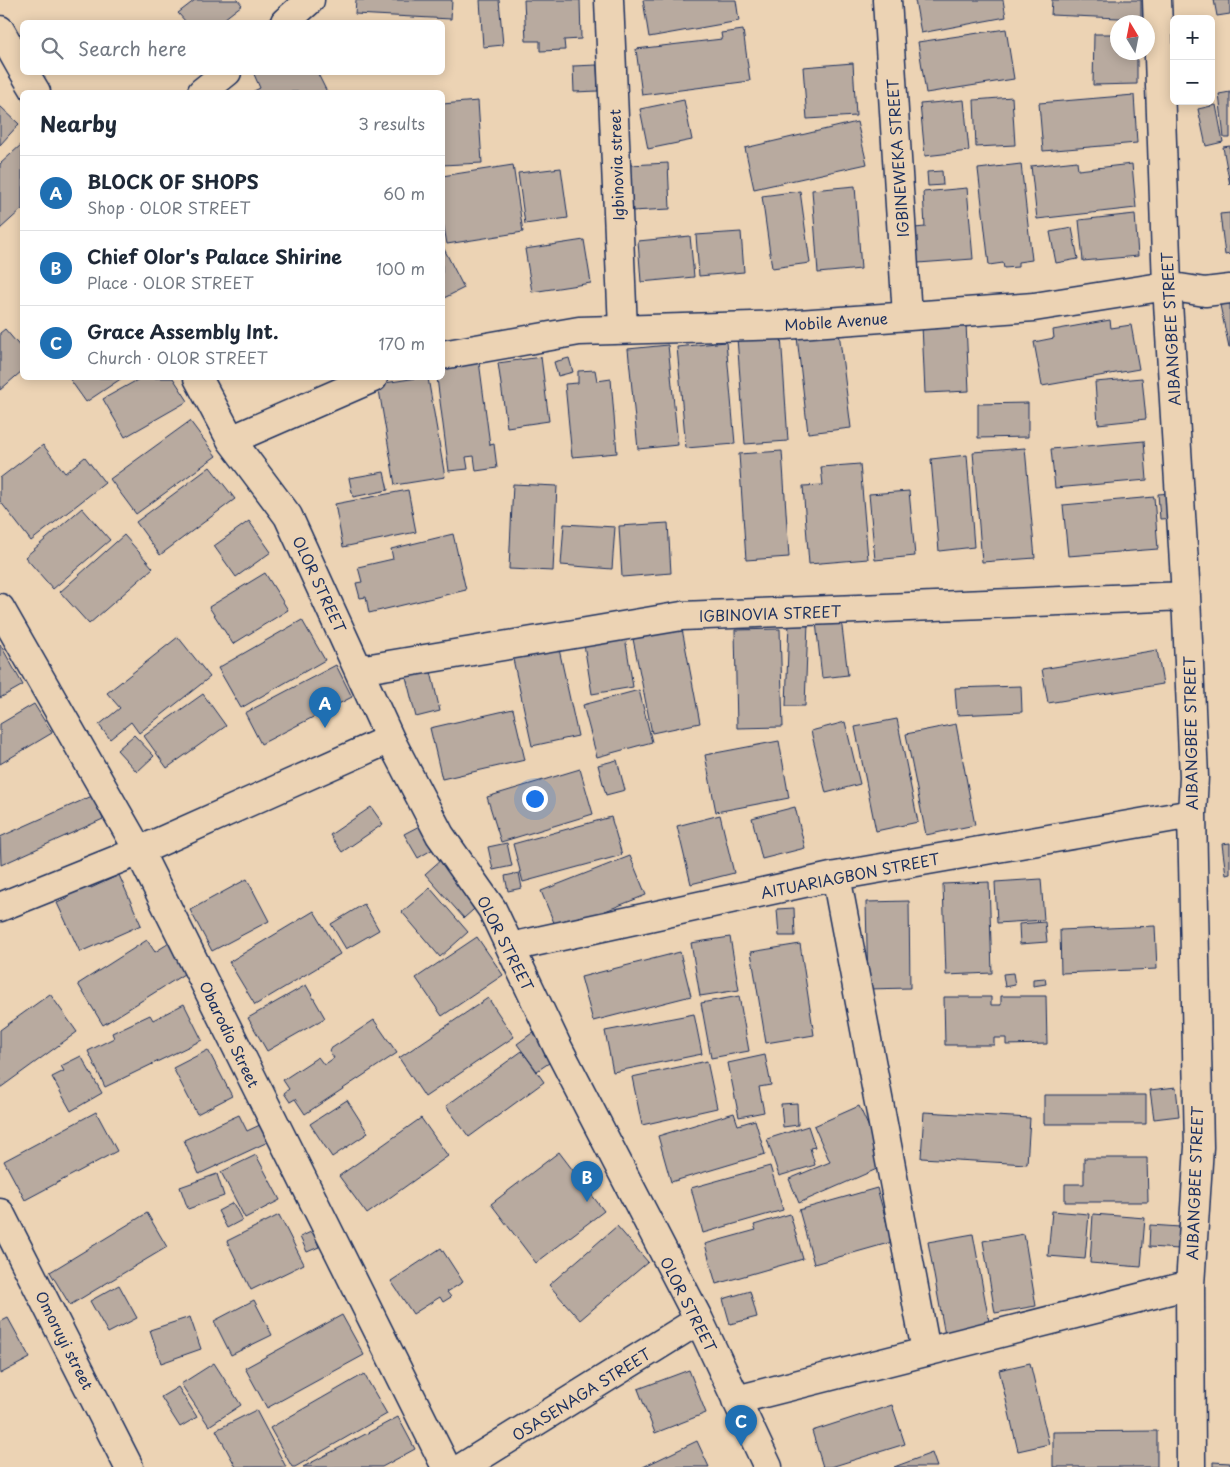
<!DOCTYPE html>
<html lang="en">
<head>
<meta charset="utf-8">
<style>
  :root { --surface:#fff; --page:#f2f2f3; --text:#1f2937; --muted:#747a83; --line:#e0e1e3; --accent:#1f6fb2 }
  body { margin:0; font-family:"Playpen Sans",sans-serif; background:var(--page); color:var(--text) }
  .controls { position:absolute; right:15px; top:15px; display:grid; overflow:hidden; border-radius:8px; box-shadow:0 2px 12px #0003 }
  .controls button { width:45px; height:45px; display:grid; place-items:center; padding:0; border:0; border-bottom:1px solid var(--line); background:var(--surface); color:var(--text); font:25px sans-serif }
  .compass { position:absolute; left:1110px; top:15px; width:45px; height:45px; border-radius:50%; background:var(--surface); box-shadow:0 2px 12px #0003; rotate:350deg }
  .you { position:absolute; left:534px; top:798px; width:18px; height:18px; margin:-12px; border:4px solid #fff; border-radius:50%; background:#1a73e8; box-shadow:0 0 0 8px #1a73e833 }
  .badge { display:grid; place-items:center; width:32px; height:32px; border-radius:50%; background:var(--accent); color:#fff; font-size:16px; font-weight:700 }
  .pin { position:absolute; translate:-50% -41px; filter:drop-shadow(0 1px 2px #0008) }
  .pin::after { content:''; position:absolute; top:26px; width:18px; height:15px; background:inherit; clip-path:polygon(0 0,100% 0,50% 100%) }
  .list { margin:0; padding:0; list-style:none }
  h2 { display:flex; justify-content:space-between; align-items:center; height:65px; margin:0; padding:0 20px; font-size:21px }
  h2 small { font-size:16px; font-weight:400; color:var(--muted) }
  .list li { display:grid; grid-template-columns:32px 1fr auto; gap:15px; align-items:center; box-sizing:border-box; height:75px; padding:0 20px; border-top:1px solid var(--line) }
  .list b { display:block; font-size:19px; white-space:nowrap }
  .list p { margin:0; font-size:16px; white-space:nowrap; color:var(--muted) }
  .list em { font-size:16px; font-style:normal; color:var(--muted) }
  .icon { flex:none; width:28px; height:28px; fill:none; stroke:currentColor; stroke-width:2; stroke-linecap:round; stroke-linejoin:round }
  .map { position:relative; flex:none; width:1230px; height:1467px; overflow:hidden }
  .search { position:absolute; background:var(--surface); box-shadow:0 2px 12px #0003; left:20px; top:20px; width:425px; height:55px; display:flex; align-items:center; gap:12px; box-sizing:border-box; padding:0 18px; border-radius:8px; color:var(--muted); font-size:19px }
  .panel { position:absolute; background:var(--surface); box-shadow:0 2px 12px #0003; left:20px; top:90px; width:425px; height:290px; border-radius:8px }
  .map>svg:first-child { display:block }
</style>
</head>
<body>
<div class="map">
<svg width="1230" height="1467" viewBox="0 0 1230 1467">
  <rect width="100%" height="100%" fill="#ecd3b4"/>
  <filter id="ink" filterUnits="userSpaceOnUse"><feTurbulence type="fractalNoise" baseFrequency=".02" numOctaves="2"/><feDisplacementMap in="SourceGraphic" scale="10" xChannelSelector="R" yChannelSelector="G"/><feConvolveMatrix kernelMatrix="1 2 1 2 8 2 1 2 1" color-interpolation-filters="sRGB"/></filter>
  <g filter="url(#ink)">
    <path fill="#b8aa9f" stroke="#1b2f5e" d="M195 0H238L242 5 220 22H186L178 13Z
      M356 0H452L451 19 355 14Z
      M480 0H499L503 45 483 47Z
      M524 0H580L581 39 564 40 565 50 540 51V41H526Z
      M643 0H736L739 21 649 37Z
      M915 0H1003L1006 17 921 33Z
      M1052 0H1141V19L1051 15Z
      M1214 0H1230V14L1217 16Z
      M1006 29 1014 79 926 93 918 42Z
      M743 30 750 81 642 95 636 49 722 39 721 33Z
      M1094 34H1118V52H1137V84L1093 85Z
      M853 63 856 116 807 119 803 67Z
      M597 65 598 91 574 92 573 66Z
      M253 72H317L327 92H252L260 88Z
      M1230 92V138H1224L1219 94Z
      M1134 95 1137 143 1043 151 1039 103Z
      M1012 97 1015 145 976 147 974 100Z
      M684 100 692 140 648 149 640 109Z
      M964 100 969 151 925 156 920 104Z
      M478 101 482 163 442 165V104Z
      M1216 105 1223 142 1206 146 1198 109Z
      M0 106 19 124 0 145Z
      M857 122 867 164 754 189 745 148Z
      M22 144V209L0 229V164Z
      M1230 146V185L1223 147Z
      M1077 161 1078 170 1132 164 1136 208 1037 219 1031 166Z
      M668 163 670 209 632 211 630 165Z
      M1021 164 1032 260 1018 262V267L1004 268 1003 263 989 265 978 169Z
      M513 165 523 232 447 244 442 216V176Z
      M561 168 568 218 525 224 518 173Z
      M942 171 943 185 928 186 927 172Z
      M855 186 861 269 818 273 812 190Z
      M967 188 973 259 918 263 915 228 925 227 923 192Z
      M800 191 810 263 772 268 762 196Z
      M1230 213V254L1225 255 1220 214Z
      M1135 214 1138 256 1083 261 1079 220Z
      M1072 228 1078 259 1056 263 1050 232Z
      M741 232 744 272 699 276 696 235Z
      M690 236 694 277 641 282 638 241Z
      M584 240 591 283 532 292 525 249Z
      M442 245 464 288 442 299Z
      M1230 303V347H1229L1220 305Z
      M1110 320 1111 328 1131 325 1139 369 1042 386 1034 342 1054 338 1053 330Z
      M966 323 969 391 925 393 922 325Z
      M5 329 22 349V371L0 390V333Z
      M839 332 851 428 808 433 797 337Z
      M781 335 788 441 745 444 737 338Z
      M726 342 735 444 686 448 677 347Z
      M668 345 678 445 638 449 628 349Z
      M541 357 549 421 507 427 498 363Z
      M569 358 573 372 558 376 554 362Z
      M479 361 490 445 494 444 497 468 476 471 474 456 466 457 468 469 449 471 437 378H442V366Z
      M595 370 597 381 611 379 617 453 572 457 565 384 578 383V371Z
      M69 378H122L86 402Z
      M141 378H173L188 401 125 437 103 399Z
      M417 378H428L445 477 395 485 378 384Z
      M1142 378 1146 419 1098 424 1095 382Z
      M1028 403V437L978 438V404Z
      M190 421 216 456 136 514 110 479Z
      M1144 441 1147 480 1055 488 1051 449Z
      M43 445 65 473 85 457 105 483 31 541 0 501V478Z
      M1025 448 1035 558 982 562 973 452Z
      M782 451 789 557 746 560 739 454Z
      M967 455 974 547 939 551 931 459Z
      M860 464 868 559 809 564 803 486 823 485 821 467Z
      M210 467 235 499 160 555 136 522Z
      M384 472 388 490 353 497 349 478Z
      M513 484 557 486 553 571 509 569Z
      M408 490 416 532 343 547 335 504Z
      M909 491 915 556 875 560 869 494Z
      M1172 493 1175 518 1160 519 1158 494Z
      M1154 497 1158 549 1068 556 1063 505Z
      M82 508 110 540 53 589 25 557Z
      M249 521 271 552 236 577 214 546Z
      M668 523 671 573 622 577 619 526Z
      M564 524 615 527 612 569 561 565Z
      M453 534 466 590 369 613 366 597 360 598 356 583 362 582 358 567 393 559 391 549Z
      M124 535 153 568 89 624 60 592Z
      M265 573 288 610 233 644 209 607Z
      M841 619 848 675 822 678 816 622Z
      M302 620 325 660 241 708 218 668Z
      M789 621 808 622 805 706H786Z
      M682 629 700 723 652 733 633 639Z
      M780 629 783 727 737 728 735 630Z
      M624 631 633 687 592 694 583 638Z
      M178 637 210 677 139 733 131 722 110 739 99 725 120 708 107 693Z
      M557 640 578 736 532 746 511 650Z
      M0 644 23 685 0 698Z
      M1157 650 1163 684 1048 703 1042 669Z
      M429 663 440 711 416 717 404 669Z
      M336 665 352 697 261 744 245 713Z
      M1021 686 1022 712 957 715 955 688Z
      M639 690 652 742 597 757 583 705Z
      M203 694 226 726 167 768 144 736Z
      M34 704 52 733 0 764V724Z
      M513 709 525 760 442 779 430 728Z
      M897 719 918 822 876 831 855 727Z
      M845 722 860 784 826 793 811 731Z
      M956 724 975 825 926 835 906 734Z
      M134 735 154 756 137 772 117 750Z
      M779 741 789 798 716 812 705 755Z
      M617 760 625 790 606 795 598 765Z
      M580 769 593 814 501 842 487 797Z
      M92 796 103 819 1 865 0 837Z
      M371 807 383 824 342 852 330 835Z
      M795 807 805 848 762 859 752 818Z
      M720 815 734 873 691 884 677 826Z
      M611 817 622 855 523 882 513 844Z
      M427 822 440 845 418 858 404 834Z
      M507 843 512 866 493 870 488 847Z
      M1230 843V874L1226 875 1222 844Z
      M630 856 646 895 557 930 541 891Z
      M443 858 482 902 464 918 425 874Z
      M519 873 522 888 508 891 505 876Z
      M119 875 141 925 80 952 57 903 68 898 63 886 86 876 91 888Z
      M247 879 269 921 212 951 190 910Z
      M1041 879 1044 920 997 923 995 882Z
      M989 882 992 973 946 975 943 884Z
      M430 888 468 932 440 957 402 912Z
      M909 901 910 988 868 989 866 902Z
      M364 904 379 930 346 949 331 924Z
      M794 908 795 936H779L777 909Z
      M314 911 340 954 255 1005 229 962Z
      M1045 922 1047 942 1020 944 1019 924Z
      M1155 926 1157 969 1061 973 1060 930Z
      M477 937 503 975 442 1016 416 978Z
      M730 937 739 990 700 996 691 943Z
      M147 940 155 952 174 940 192 969 103 1025 78 984Z
      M800 944 814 1035 766 1043 751 952Z
      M680 952 691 996 593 1021 581 977Z
      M1013 973 1015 985 1005 987 1003 974Z
      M1045 978 1046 984 1033 986V979Z
      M306 985 325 1018 267 1051 248 1018Z
      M50 994 77 1032 0 1088V1030Z
      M739 996 749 1051 711 1058 701 1003Z
      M1001 996H1046L1047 1044 1006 1045V1038H994V1045H945L944 997H991V1005H1001Z
      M488 998 514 1037 425 1097 399 1058Z
      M184 1004 202 1040 105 1087 88 1051 114 1038 112 1033 150 1015 153 1020Z
      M694 1014 702 1054 613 1072 605 1031Z
      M374 1020 397 1053 305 1114 295 1099 290 1102 284 1093 289 1089 283 1080 318 1057 324 1065 334 1058 329 1050Z
      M535 1031 555 1059 537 1071 517 1044Z
      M208 1050 232 1096 197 1114 173 1068Z
      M522 1051 544 1082 469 1137 446 1106Z
      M765 1055 771 1085 759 1087 764 1112 739 1117 728 1063Z
      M81 1056 102 1093 71 1111 52 1077 64 1071 61 1066Z
      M707 1061 717 1108 642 1125 632 1077Z
      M1176 1087 1179 1116 1154 1119 1150 1090Z
      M1044 1095H1146V1124H1044Z
      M347 1100 368 1133 332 1157 310 1124Z
      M797 1103 798 1125 783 1127 781 1104Z
      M859 1106 886 1165 799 1203 789 1179 830 1162 814 1126Z
      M96 1112 117 1151 25 1200 4 1161Z
      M924 1112 1030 1118 1027 1164 921 1158Z
      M734 1113 738 1125 755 1120 765 1154 671 1182 658 1136Z
      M239 1115 247 1131 262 1124 270 1141 199 1174 184 1140Z
      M421 1118 448 1156 367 1214 339 1176Z
      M808 1126 815 1147 810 1148 815 1165 779 1176 767 1139Z
      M559 1152 604 1211 536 1263 491 1204Z
      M256 1155 280 1200 245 1218 221 1172Z
      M1084 1158H1147L1148 1202H1065V1184H1084Z
      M770 1166 783 1210 703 1233 691 1188Z
      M217 1174 224 1196 188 1209 180 1187Z
      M877 1188 892 1242 814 1264 799 1210Z
      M233 1203 242 1220 227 1228 218 1211Z
      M1052 1211 1089 1214 1085 1259 1048 1256Z
      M147 1213 167 1247 70 1305 50 1272Z
      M790 1214 803 1259 716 1284 705 1244 756 1230 754 1225Z
      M1093 1214 1145 1218 1141 1267 1090 1263Z
      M279 1215 304 1264 251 1290 227 1241Z
      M1150 1225 1180 1227 1179 1249 1149 1247Z
      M617 1226 648 1262 580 1320 549 1285Z
      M313 1231 319 1247 307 1252 300 1237Z
      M973 1234 990 1327 945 1335 928 1242Z
      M1024 1234 1036 1306 995 1313 983 1241Z
      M441 1248 463 1282 447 1292 451 1297 443 1302 440 1297 413 1314 391 1281Z
      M119 1285 137 1318 108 1333 90 1301Z
      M750 1291 757 1317 730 1324 723 1299Z
      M254 1300 272 1335 231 1355 214 1321Z
      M342 1315 364 1355 267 1408 245 1368Z
      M190 1317 201 1349 161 1363 150 1330Z
      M8 1318 30 1358 0 1374V1322Z
      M214 1363 241 1405 209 1426 181 1384Z
      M1030 1363 1049 1444 1018 1451 999 1370Z
      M689 1370 706 1413 655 1433 638 1389Z
      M364 1374 387 1414 295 1467H292L270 1428Z
      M178 1387 197 1417 180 1427 161 1397Z
      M892 1405 905 1444 831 1467H823L812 1431Z
      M256 1410 286 1467H236L216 1430Z
      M398 1417 415 1449 382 1467H303Z
      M1157 1431V1467H1053V1432Z
      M697 1441 709 1467H643Z
      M932 1453 937 1467H894Z
      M1213 1462 1230 1463V1467H1213Z"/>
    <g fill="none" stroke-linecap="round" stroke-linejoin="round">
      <defs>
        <path id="minor" d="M609 0 623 329
          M887 0 907 316
          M1157 0 1167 286 1186 596 1194 777 1192 814 1199 1147 1190 1285 1191 1467
          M285 22 310 0
          M0 30 22 69
          M24 72 36 92
          M202 92 227 72
          M442 355 579 331 785 325 1034 307 1167 286 1205 292 1230 289
          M198 378 231 440 288 516 390 739 440 835 492 909 557 1046 699 1320 768 1467
          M231 440 373 378
          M0 608 139 851 446 1467
          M359 670 682 616 1186 596
          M836 876 926 1351
          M0 907 139 851 390 739
          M511 947 836 876 1192 814
          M0 1213 129 1467
          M736 1400 1190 1285
          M463 1467 699 1320"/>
      </defs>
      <use href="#minor" stroke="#1b2f5e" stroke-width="31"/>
      <use href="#minor" stroke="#ecd3b4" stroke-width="28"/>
    </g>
  </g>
  <g text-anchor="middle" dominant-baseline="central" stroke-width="4" stroke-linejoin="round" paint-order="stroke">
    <g font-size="15" fill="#1b2f5e" stroke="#ecd3b4">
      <text transform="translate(897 158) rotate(-94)">IGBINEWEKA STREET</text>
      <text transform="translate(616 165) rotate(-92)">Igbinovia street</text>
      <text transform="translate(836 321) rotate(-4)">Mobile Avenue</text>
      <text transform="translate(1170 329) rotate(-93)">AIBANGBEE STREET</text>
      <text transform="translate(320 584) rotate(65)">OLOR STREET</text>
      <text transform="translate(770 613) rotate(-2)">IGBINOVIA STREET</text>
      <text transform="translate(1190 733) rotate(-91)">AIBANGBEE STREET</text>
      <text transform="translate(850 875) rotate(-11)">AITUARIAGBON STREET</text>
      <text transform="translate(506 943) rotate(63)">OLOR STREET</text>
      <text transform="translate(230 1034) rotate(64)">Obarodio Street</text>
      <text transform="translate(1194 1183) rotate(-88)">AIBANGBEE STREET</text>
      <text transform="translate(689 1304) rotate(63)">OLOR STREET</text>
      <text transform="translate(65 1340) rotate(63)">Omoruyi street</text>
      <text transform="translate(581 1394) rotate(-32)">OSASENAGA STREET</text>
    </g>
  </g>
</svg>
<div class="controls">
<button>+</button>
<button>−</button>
</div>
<svg class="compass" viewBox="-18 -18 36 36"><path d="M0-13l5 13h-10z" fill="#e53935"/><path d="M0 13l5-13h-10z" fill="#747a83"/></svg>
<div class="you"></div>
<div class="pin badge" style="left:325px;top:728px">A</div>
<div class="pin badge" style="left:587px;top:1202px">B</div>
<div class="pin badge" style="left:741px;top:1446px">C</div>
<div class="search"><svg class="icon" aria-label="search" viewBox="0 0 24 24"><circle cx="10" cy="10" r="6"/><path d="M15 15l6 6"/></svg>Search here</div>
<section class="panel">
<h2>Nearby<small>3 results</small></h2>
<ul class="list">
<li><span class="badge">A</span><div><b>BLOCK OF SHOPS</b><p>Shop · OLOR STREET</p></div><em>60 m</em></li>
<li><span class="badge">B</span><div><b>Chief Olor's Palace Shirine</b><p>Place · OLOR STREET</p></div><em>100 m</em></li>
<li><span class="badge">C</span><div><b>Grace Assembly Int.</b><p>Church · OLOR STREET</p></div><em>170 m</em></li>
</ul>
</section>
</div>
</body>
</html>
